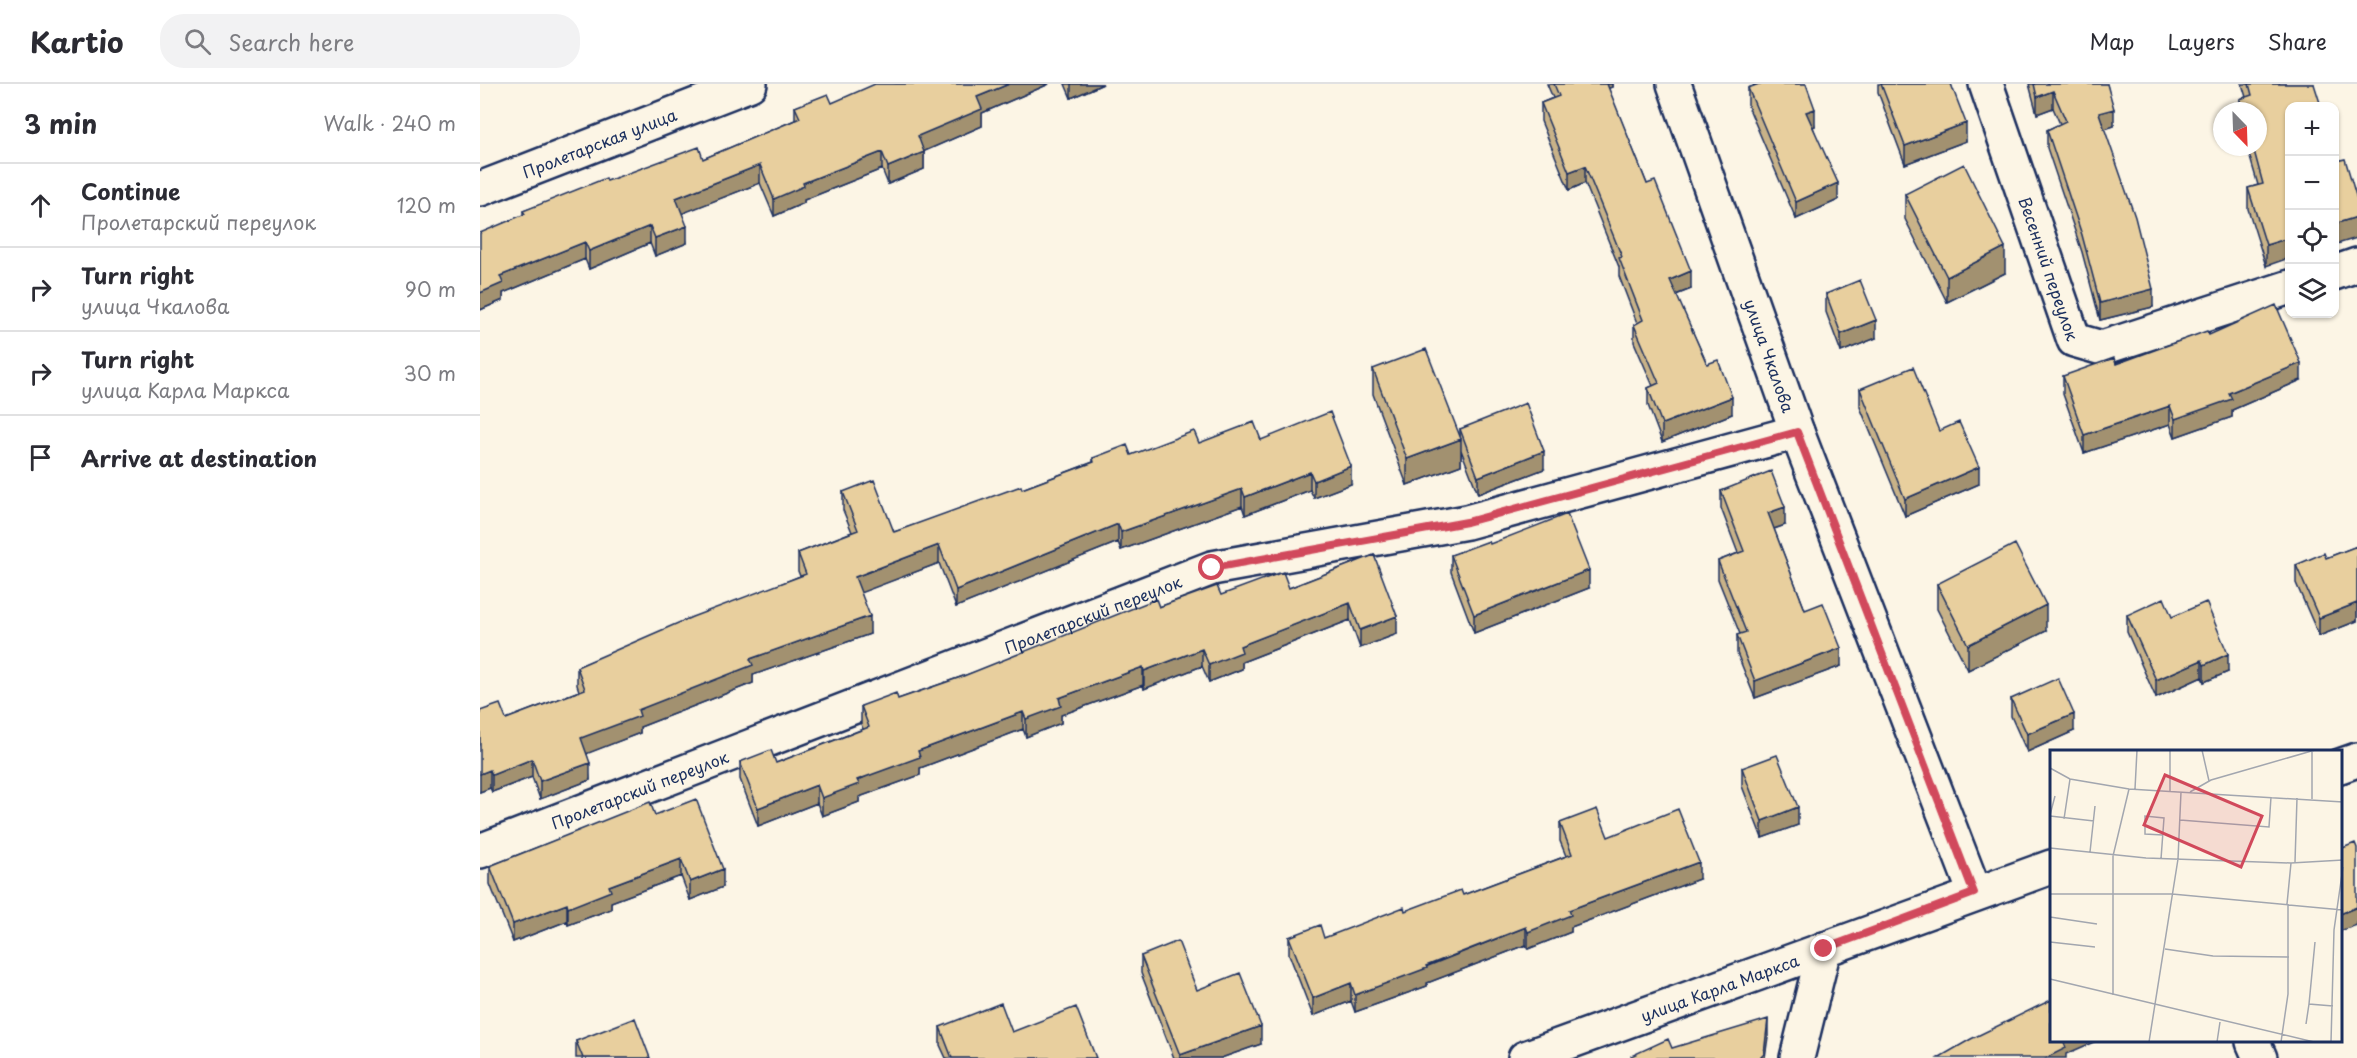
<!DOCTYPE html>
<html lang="en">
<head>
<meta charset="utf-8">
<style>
  :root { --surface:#fff; --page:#f2f2f3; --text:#2b2b33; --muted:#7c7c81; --line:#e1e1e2 }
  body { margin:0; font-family:"Playpen Sans",sans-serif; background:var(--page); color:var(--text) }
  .controls { position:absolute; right:18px; top:18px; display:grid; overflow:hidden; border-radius:12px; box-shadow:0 2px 4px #0004 }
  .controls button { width:54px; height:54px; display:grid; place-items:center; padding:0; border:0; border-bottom:2px solid var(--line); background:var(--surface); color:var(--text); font:30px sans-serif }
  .compass { position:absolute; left:1733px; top:18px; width:54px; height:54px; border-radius:50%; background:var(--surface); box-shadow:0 2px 4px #0004; rotate:157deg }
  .stop { position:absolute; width:18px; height:18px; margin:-14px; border:4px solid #d1495b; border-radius:50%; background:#fff }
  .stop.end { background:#d1495b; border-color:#fff; box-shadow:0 2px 6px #0008 }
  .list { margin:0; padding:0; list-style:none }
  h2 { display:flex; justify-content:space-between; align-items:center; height:78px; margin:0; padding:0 24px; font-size:26px }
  h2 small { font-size:20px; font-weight:400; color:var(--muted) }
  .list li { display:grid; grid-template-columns:39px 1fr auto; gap:18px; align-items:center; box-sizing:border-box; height:84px; padding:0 24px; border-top:2px solid var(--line) }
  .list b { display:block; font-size:22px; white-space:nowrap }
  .list p { margin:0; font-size:20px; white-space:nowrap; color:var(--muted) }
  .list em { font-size:20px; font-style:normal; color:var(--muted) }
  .icon { flex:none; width:33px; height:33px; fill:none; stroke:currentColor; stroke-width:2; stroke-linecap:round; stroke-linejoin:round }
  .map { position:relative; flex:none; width:1877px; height:974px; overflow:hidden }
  header { display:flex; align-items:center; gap:36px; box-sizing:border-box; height:84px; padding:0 30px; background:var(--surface); border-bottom:2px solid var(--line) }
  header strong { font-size:28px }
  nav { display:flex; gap:33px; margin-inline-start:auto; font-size:21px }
  .search { width:420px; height:54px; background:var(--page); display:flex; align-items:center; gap:15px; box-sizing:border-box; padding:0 21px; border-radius:24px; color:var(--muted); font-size:22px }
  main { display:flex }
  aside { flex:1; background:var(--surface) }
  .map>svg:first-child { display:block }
</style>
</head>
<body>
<header>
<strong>Kartio</strong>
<div class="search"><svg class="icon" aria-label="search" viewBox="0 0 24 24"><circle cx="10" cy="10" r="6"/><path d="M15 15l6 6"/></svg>Search here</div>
<nav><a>Map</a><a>Layers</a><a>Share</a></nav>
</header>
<main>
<aside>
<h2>3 min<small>Walk · 240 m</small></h2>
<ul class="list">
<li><svg class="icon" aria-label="ahead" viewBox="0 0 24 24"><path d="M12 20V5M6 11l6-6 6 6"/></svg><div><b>Continue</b><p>Пролетарский переулок</p></div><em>120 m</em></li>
<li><svg class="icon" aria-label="right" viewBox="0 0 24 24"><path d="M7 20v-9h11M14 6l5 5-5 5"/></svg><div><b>Turn right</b><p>улица Чкалова</p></div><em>90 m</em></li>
<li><svg class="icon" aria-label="right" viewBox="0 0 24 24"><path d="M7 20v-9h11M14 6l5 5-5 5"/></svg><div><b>Turn right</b><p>улица Карла Маркса</p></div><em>30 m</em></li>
<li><svg class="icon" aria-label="arrive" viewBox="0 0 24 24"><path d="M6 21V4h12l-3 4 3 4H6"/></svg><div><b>Arrive at destination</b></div></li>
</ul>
</aside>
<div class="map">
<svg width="1877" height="974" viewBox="0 0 1877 974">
  <rect width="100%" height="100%" fill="#fcf5e5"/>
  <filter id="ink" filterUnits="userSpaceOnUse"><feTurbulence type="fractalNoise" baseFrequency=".0167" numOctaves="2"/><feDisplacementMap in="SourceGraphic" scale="12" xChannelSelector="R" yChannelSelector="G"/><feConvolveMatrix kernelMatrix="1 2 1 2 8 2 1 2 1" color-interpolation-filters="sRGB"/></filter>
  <g filter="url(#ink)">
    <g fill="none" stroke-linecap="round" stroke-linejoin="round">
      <defs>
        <g id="minor">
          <path id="s1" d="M1194 0 1317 348 1495 809"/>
          <path id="s2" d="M1506 0 1594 256 1622 264 1810 203"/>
          <path id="s3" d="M0 105 270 0"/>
          <path d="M1854 189 1877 181"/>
          <path id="s4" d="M0 767 732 484 987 438 1317 348"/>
          <path d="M1773 958 1780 974"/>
          <path d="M1317 974 1344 865"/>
        </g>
        <g id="major">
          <path d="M1860 682 1877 676"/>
          <path id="s5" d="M1045 974 1571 783"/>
        </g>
      </defs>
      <use href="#minor" stroke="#1b2f5e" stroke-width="38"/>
      <use href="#major" stroke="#1b2f5e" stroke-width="38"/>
      <use href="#minor" stroke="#fcf5e5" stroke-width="33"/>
      <use href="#major" stroke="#fcf5e5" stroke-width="33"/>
    </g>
    <path fill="#c8b288" stroke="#1b2f5e" stroke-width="1.5" d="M416 0H569L502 29V42L444 67V85L408 100 402 85 324 116V119L294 132 280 99 202 129 207 159 175 172 170 159 109 185 105 175 23 209V216L0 226 43 131V127L127 97 223 75 315 36V23L352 19Z
      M585 0H623L591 14Z
      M1067 0H1132V3L1128 4 1167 100 1211 205 1196 211 1227 280 1252 330 1182 358 1168 321V304L1173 302 1154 258V241L1157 239 1139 192V183L1105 99 1089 106 1061 37V19L1073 14Z
      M1273 0H1326L1335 42 1333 43 1358 116 1316 135 1268 22V4L1274 2Z
      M1398 0H1471L1486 57 1425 80 1398 8Z
      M1549 0H1627L1634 42 1624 45 1673 223 1620 236 1602 168 1567 64V46L1580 40 1573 24 1557 30Z
      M1762 0H1834L1786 182 1768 125V104L1778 101 1767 63H1778V27H1760V15L1766 13Z
      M1425 110 1525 189 1467 218 1425 135Z
      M1346 210 1396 254 1361 268 1346 228Z
      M1729 251 1821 296 1752 326V333L1695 353 1690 340 1604 369 1583 310V292L1636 280Z
      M893 285 980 352V345L1064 385 998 410 981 366V381L927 401 893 310Z
      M1380 305 1499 400 1425 432 1380 323Z
      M781 356 871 400 834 414 830 406 765 431 762 422 641 466 638 458 476 523 459 479 381 508 390 550 273 591V599L160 643V649L107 669 110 696 60 715 52 693 12 708 10 704 0 708 26 635 99 607 97 601V583L320 492 318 487V469L372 448 363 426V408L414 448 542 405 613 378V374L651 371 719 359Z
      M1241 407 1305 441 1294 445 1325 526 1361 582 1275 614 1257 569V551L1260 550 1238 495V477L1258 469 1241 424Z
      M1010 460 1109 504 994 549 971 488V471Z
      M1877 462V537L1839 552 1816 499V481L1846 474Z
      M894 471 917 550 880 564 870 536 762 578V585L729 598 722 582 664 605 663 601 581 631V639L546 653 543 645 440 684V691L379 713V718L342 732 337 719 278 742 260 695V678L296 679 383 645 381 640V622L418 615 679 523 741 511 809 504Z
      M1457 500 1566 547 1488 586 1457 525Z
      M1647 531 1692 533 1748 588 1724 598 1722 593 1676 614 1647 548Z
      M1531 615 1594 647 1547 668 1531 632Z
      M1262 684 1318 741 1282 754 1262 702Z
      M175 731 243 803 210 816 201 792 131 818V825L88 841 87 837 33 858 10 800V782Z
      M1080 739 1128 753 1219 795 1091 843V848L1048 865 1046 861 947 899V902L875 928 871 917 833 932 809 870V853L844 854 925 827 983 811 1086 772 1080 757Z
      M661 872 717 906 781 960 741 974H694L661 889Z
      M460 943 532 948 616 974H466L460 961Z
      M96 957 170 974H96Z"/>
    <path fill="#a2916f" stroke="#1b2f5e" stroke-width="1.5" d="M529 0H569L502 29V42L438 70V52L497 13Z
      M591 0H623L591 14Z
      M1122 0H1132V3L1122 7Z
      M1573 7V24L1557 30V13Z
      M1335 25V42L1326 45V28Z
      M1634 25V42L1619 47V29Z
      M1486 39V57L1425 80V62Z
      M402 68V85L324 116V119L294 132V115L323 99Z
      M444 68V85L408 100V83Z
      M280 81V99L196 132V114Z
      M1105 82V99L1089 106V88Z
      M1358 99V116L1316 135V118Z
      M1877 133V154L1854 161V140Z
      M170 142V159L109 185V167Z
      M207 142V159L175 172V154Z
      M1809 154V174L1786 182V161Z
      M105 158V175L23 209V216L0 226V209L20 192Z
      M1525 163V189L1467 218V193Z
      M1211 187V205L1190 213V196Z
      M1673 205V223L1620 236V219Z
      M1396 236V254L1361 268V250Z
      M1821 279V296L1752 326V333L1695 353V335L1749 309Z
      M1252 313V330L1182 358V340Z
      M1690 322V340L1604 369V351Z
      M981 355V381L927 401V375Z
      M1064 367V385L998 410V393Z
      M871 382V400L834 414V397Z
      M1499 383V400L1425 432V415Z
      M830 388V406L765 431V413Z
      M762 405V422L641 466V448Z
      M1305 423V441L1288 447V429Z
      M638 440V458L476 523V506Z
      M459 461V479L375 511V493Z
      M1109 486V504L994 549V531Z
      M870 519V536L762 578V585L729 598V581L760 562Z
      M1877 519V537L1839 552V534Z
      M1566 521V547L1488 586V561Z
      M390 532V550L273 591V599L160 643V649L101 672V654L158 626 270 575Z
      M917 532V550L880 564V546Z
      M1361 564V582L1275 614V597Z
      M722 565V582L664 605V587Z
      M1748 570V588L1724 598V581Z
      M1722 576V593L1676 614V596Z
      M663 583V601L581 631V639L546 653V635L579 614Z
      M543 628V645L440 684V691L379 713V718L342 732V714L438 667Z
      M1594 630V647L1547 668V650Z
      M52 675V693L12 708V691Z
      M110 679V696L60 715V697Z
      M10 686V704L0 708V690Z
      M337 701V719L278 742V724Z
      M1318 723V741L1282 754V737Z
      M201 775V792L131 818V825L88 841V824L129 802Z
      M1219 778V795L1091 843V848L1048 865V848L1089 826Z
      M243 785V803L210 816V798Z
      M87 820V837L33 858V840Z
      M1877 823V841L1860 847V830Z
      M1046 843V861L947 899V902L875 928V911Z
      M871 899V917L833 932V914Z
      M1288 935V953L1285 974H1280Z
      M781 942V960L741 974H700V971Z
      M1582 957H1616L1586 970V974H1566Z"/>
    <path fill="#e8cf9e" stroke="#1b2f5e" stroke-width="1.5" d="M395 0H529L497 13 502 25 438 52 444 68 408 83 402 68 323 99 324 102 294 115 280 81 196 114 207 142 175 154 170 142 109 167 105 158 20 192 23 199 0 209V149L45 130 43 127 126 94 127 97 219 63 223 75 320 34 315 23 348 10 352 19Z
      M1074 0H1127L1167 100 1175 97 1211 187 1190 196 1227 280 1238 276 1252 313 1182 340 1168 304 1179 299 1154 241 1163 236 1139 174 1142 173 1105 82 1089 88 1061 19 1079 12Z
      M1279 0H1326L1335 25 1326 28 1358 99 1316 118 1268 4Z
      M1401 0H1471L1486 39 1425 62Z
      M1554 0H1627L1634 25 1619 29 1655 133 1673 205 1620 219 1602 151 1567 46 1586 37 1573 7 1557 13Z
      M1769 0H1834L1841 22H1809V154L1786 161 1768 104 1783 100 1773 63H1778V27H1763L1760 15 1772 11Z
      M1854 71 1856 77 1865 75 1877 115V133L1854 140Z
      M1484 80 1525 163 1467 193 1425 110Z
      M1380 196 1396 236 1361 250 1346 210Z
      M1796 221 1821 279 1749 309 1752 315 1695 335 1690 322 1604 351 1583 292 1634 274 1636 280 1727 247 1729 251Z
      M946 265 981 355 927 375 893 285Z
      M1433 283 1459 347 1479 338 1499 383 1425 415 1380 305Z
      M1046 319 1064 367 998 393 980 345Z
      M850 328 871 382 834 397 830 388 765 413 762 405 641 448 638 440 476 506 459 461 375 493 390 532 270 575 273 581 158 626 160 632 101 654 110 679 60 697 52 675 12 691 10 686 0 690V627L20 620 26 635 105 605 97 583 212 533 326 490 318 469 378 446 363 408 394 396 414 448 541 402 542 405 614 378 613 374 647 361 651 371 714 347 719 359 774 338 781 356Z
      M1291 387 1305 423 1288 429 1325 526 1343 519 1361 564 1275 597 1257 551 1266 548 1238 477 1264 467 1241 407Z
      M1087 430 1109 486 994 531 971 471 1009 457 1010 460Z
      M1535 460 1566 521 1488 561 1457 500Z
      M1877 462V519L1839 534 1816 481 1844 469 1846 474Z
      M894 471 917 532 880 546 870 519 760 562 762 568 729 581 722 565 664 587 663 583 579 614 581 622 546 635 543 628 438 667 440 673 377 696 379 700 342 714 337 701 278 724 260 678 291 666 296 679 389 643 381 622 416 609 418 615 481 593 676 515 679 523 737 502 741 511 803 488 809 504Z
      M1684 514 1692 533 1726 518 1748 570 1724 581 1722 576 1676 596 1647 531Z
      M1578 594 1594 630 1547 650 1531 615Z
      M1297 671 1318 723 1282 737 1262 684Z
      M216 715 243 785 210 798 201 775 129 802 131 807 88 824 87 820 33 840 10 782 170 718 175 731Z
      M1117 725 1128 753 1198 725 1219 778 1089 826 1091 831 1048 848 1046 843 946 882 947 884 875 911 871 899 833 914 809 853 840 841 844 854 924 823 925 827 981 806 983 811 1092 770 1080 739Z
      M1875 759 1877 764V823L1860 830V765Z
      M698 857 717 906 760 889 781 942 700 971 661 872Z
      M1571 916V957H1583L1586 964 1566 974H1458L1491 955Z
      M521 919 532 948 596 923 616 974H472L460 943Z
      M155 934 170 974H103L96 957Z
      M1288 935 1284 970 1280 974H1152L1151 972 1188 955 1192 964Z"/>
  </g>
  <g fill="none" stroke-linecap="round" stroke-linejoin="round" filter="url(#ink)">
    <path stroke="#d1495b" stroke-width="8" d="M732 484 987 438 1317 348 1494 809 1344 865"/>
  </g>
  <g text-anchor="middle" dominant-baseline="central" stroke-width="4.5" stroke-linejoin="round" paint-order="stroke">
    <g font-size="16" fill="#1b2f5e" stroke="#fcf5e5">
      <text stroke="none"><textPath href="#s3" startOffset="128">Пролетарская улица</textPath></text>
      <text stroke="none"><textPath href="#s2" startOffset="195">Весенний переулок</textPath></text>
      <text stroke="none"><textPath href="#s1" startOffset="288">улица Чкалова</textPath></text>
      <text stroke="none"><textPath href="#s4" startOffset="657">Пролетарский переулок</textPath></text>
      <text stroke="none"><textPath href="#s4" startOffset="171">Пролетарский переулок</textPath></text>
      <text stroke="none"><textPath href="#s5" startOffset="207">улица Карла Маркса</textPath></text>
    </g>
  </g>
  <g transform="translate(1570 666)">
    <rect width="292" height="292" fill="#fcf5e5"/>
    <path fill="none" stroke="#a2a6af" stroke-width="1.5" d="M152 0 159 31M0 18 20 29 79 39 293 52M85 39 87 0M120 41V0M140 42 161 30 265 0M262 49V2M0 65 5 46M0 66 44 71M14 69 20 29M130 70 219 77 221 47M0 98 96 108 241 113 293 110M40 102 45 56M111 109 114 68 95 66V84L113 85M245 112 247 48M0 144H122L293 160M237 154 241 113M0 167 47 174M0 192 45 197M265 192 259 254 283 256M115 199 163 206 239 207M0 229 264 292M63 245V106L79 39M256 274 259 254M99 292 128 109 131 42M167 292 170 272M231 292 238 244V154M281 292 284 180 293 117"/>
    <path fill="#d1495b" fill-opacity="0.15" stroke="#d1495b" stroke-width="3" d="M115 25 212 66 191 117 94 75Z"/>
    <rect width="292" height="292" fill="none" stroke="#1b2f5e" stroke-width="3"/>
  </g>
</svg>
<div class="controls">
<button>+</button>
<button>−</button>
<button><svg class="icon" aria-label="locate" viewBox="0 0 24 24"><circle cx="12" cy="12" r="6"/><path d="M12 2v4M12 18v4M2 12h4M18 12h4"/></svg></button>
<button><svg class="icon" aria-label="layers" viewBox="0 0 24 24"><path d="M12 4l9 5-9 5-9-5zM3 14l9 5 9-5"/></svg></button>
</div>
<svg class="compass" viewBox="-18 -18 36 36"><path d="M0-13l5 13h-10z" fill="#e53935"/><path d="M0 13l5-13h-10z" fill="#7c7c81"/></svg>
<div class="stop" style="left:732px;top:484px"></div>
<div class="stop end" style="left:1344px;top:865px"></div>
</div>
</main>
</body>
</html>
